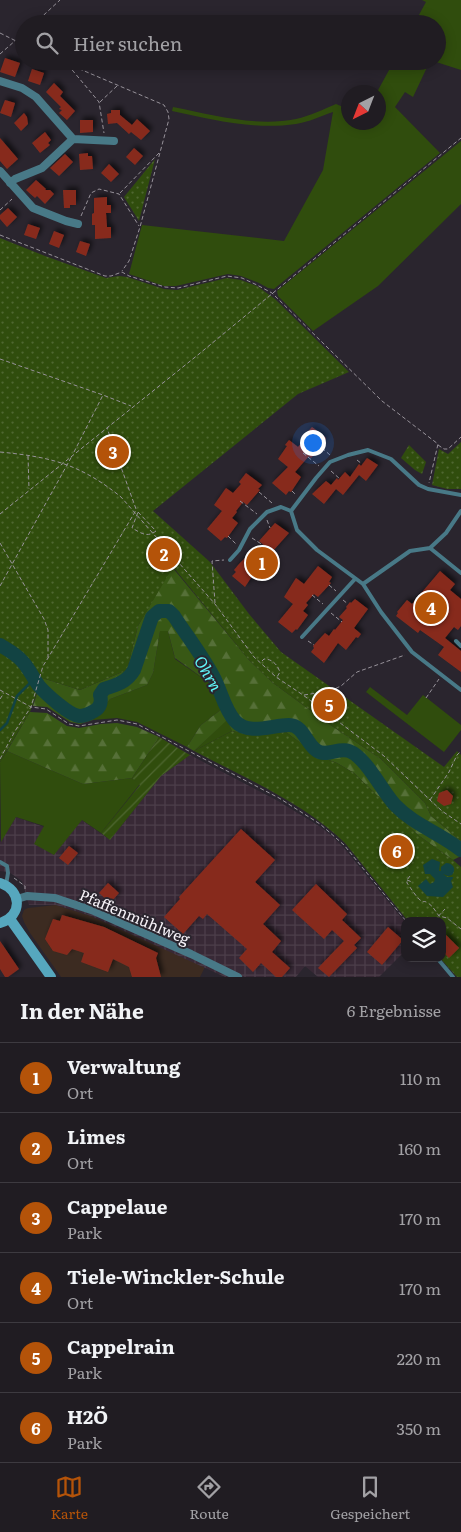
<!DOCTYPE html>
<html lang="de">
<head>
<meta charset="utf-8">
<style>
  :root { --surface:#201c22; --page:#2d292f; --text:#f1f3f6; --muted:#a2a1a5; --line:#3d3a40; --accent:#b45309 }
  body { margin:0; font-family:Literata,serif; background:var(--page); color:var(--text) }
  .controls { position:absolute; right:15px; bottom:15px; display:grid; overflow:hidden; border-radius:10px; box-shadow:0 2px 12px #0003 }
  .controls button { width:45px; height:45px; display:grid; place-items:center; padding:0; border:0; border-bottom:1px solid var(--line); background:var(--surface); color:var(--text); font:25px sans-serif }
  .compass { position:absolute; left:341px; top:85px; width:45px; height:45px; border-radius:50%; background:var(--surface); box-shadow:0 2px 12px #0003; rotate:222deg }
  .you { position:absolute; left:312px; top:442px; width:18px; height:18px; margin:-12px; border:4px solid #fff; border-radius:50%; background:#1a73e8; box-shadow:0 0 0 8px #1a73e833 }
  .badge { display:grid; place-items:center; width:32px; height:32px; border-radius:50%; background:var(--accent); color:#fff; font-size:16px; font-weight:700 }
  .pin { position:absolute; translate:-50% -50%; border:2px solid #fff; box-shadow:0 1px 5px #0006 }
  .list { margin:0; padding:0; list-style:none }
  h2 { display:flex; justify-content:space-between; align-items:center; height:65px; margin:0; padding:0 20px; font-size:21px }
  h2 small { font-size:16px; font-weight:400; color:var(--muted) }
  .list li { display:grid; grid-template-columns:32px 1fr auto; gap:15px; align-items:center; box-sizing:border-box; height:70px; padding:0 20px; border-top:1px solid var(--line) }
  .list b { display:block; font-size:19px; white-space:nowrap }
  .list p { margin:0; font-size:16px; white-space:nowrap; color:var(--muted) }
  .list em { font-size:16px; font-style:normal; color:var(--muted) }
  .icon { flex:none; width:28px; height:28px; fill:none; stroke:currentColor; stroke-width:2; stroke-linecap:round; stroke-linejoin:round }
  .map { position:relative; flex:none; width:461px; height:977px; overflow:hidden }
  .search { position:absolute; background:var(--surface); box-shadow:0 2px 12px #0003; left:15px; right:15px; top:15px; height:55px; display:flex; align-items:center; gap:12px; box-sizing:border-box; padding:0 18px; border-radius:28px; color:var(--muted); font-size:19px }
  .sheet { height:485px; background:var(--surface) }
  nav { display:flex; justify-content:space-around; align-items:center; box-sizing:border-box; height:70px; border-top:1px solid var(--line); background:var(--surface); font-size:14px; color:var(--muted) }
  nav a { display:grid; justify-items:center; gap:2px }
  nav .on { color:var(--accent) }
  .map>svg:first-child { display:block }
</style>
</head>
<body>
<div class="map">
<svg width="461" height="977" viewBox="0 0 461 977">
  <defs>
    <pattern id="industrial-grid" width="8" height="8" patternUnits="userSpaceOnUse" patternTransform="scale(1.25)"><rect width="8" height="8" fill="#382936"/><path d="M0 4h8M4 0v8" fill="none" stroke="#4c3e4a"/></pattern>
    <pattern id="forest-firs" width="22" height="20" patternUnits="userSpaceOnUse" patternTransform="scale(1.25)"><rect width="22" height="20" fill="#385815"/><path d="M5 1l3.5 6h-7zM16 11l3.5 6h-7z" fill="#567038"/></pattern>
    <pattern id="park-dots" width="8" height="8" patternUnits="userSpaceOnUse" patternTransform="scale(1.25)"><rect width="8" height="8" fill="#304d0d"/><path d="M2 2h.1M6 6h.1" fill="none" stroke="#4f6731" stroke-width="1.8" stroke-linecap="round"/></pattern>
    <pattern id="garden-furrows" width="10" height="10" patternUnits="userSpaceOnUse" patternTransform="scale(1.25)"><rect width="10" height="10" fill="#304d0d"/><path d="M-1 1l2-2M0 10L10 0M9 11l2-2" fill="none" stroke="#4f6731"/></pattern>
    <filter id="shadow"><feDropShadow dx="3" dy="-3" stdDeviation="2.5" flood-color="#0009"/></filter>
  </defs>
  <rect width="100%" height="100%" fill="#2a252e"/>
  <path fill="#3c2b21" d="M56 905 91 916 205 967 200 977H61L30 933 24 922 22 916 24 910 28 908Z"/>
  <path fill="url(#industrial-grid)" d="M190 755 278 801 319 826 332 836 343 847 405 922V951L379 977H318L305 966 296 977H225L91 916 56 905H29L22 881 9 872 0 871V842L16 817 44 827 82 820 110 840 161 776Z"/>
  <path fill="#304d0d" d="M422 0H461V70L433 61H437V24H414L426 2Z
    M394 61H430L413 97 405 92 395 107 440 153 274 289 268 288 259 283 241 276 228 274 176 286H164L129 274 142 225 284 241 323 170 333 112C321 116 309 122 296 124 254 130 213 120 172 111L173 107C213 115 256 127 296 119 310 116 324 109 336 104L348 109V122H378V92H377Z
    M461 141V204L378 286 313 331 278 296 277 291Z
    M160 631H168L175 659 211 684 222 709 201 725 187 747 137 722 117 718 93 720 110 699 147 685 153 673Z
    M370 687 407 715 423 695 461 725V730L444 752 366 692Z
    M227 719 232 731 194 751Z
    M7 751 83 784 132 778 140 784 101 833 82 820 54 855 34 844 44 826 16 817 1 842 0 762Z"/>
  <path fill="url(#forest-firs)" d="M172 567 249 660 273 683 329 724 381 759 425 803 431 816 461 841V856L453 860 418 835 354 773 337 763 318 756 286 732 252 735 232 731 227 720 194 751 187 747 201 725 222 709 211 684 175 658 168 631H160L153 673 147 685 110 699 93 720 80 724 70 722 47 707 33 706 42 678 80 690 127 670 138 626Z
    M30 712 47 713 67 726 79 728 101 724 117 723 137 727 159 737 132 778 83 784 7 751Z"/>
  <path fill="url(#park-dots)" d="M155 159 139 221 124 197Z
    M0 238 45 256 106 278 119 276 127 277 164 289 177 290 227 278 241 280 257 286 275 299 349 372 298 394 153 511 210 562 249 614 281 652 444 767 457 751 461 755V841L431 816 425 803 381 759 329 724 273 683 249 660 173 567 138 626 127 670 80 690 42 678 30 712 0 762Z
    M461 442V489H447L432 485 439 449 448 454Z
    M409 445 426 462 422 474 415 470 401 458Z
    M232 731 252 735 286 732 318 756 337 763 354 773 418 835 453 860 461 867V977H457L440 958H442V921H408L345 843C304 803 245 778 194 751Z"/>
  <path fill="url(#garden-furrows)" d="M159 737 190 755 161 776 110 840 101 833 140 785 132 778Z"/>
  <path fill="#124343" d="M432 859 440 862 439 871H441V867L446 863C453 863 457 869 452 875L448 876 443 874 447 877H453V878L451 881 453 887 443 897 427 896 418 886 426 879 430 884 434 882 435 879 430 874H425L423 865Z"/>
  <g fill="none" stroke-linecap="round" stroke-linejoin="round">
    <path stroke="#124343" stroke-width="2.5" d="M0 730 7 723 17 696 34 679"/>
    <path stroke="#124343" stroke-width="14" d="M0 645C8 650 16 654 22 661 29 668 33 678 39 686 46 694 69 715 79 716 84 716 89 714 94 711 100 708 102 702 100 695L104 689C117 685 127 682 134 670L152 617 159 611H169L174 616C187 636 202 655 213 676 221 690 224 709 235 721 249 736 272 725 289 725 303 725 306 743 316 750 325 758 338 747 349 751 366 757 382 791 395 805 414 825 440 833 461 850"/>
  </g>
  <path fill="#872c1f" filter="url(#shadow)" d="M5 58 20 63 15 77 0 72Z
    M32 69 44 73 40 85 28 81Z
    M54 83 63 92 60 96 75 111 67 120 59 113 62 110 59 109 61 107 46 92Z
    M5 100 15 103 11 117 0 113Z
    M111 110H120V115L132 125 137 119 150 131 141 140 131 132 129 134 117 123 108 124 107 114 111 113Z
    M24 113 27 117 28 124 21 131 14 123Z
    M80 120H93V132L80 133Z
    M45 132 51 140 48 143 50 145 40 153 32 143Z
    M0 138 18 159 7 169 0 161Z
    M134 148 143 156 135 165 126 157Z
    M88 153V156H92L93 169 80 170 79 154Z
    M65 154 73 162 59 176 50 168Z
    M109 164 119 174 111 182 101 173Z
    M36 180 46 189 45 190H50L54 194 45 204 37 196 35 198 26 190Z
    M63 190H76V205H70V208H64Z
    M107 197V205H111V213H106L107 227H111V238L95 239V225H92V214L94 213V198Z
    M8 208 17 217 7 227 0 219V215Z
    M28 224 40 228 36 239 24 235Z
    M54 231 64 235 59 248 49 244Z
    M80 241 90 244 86 256 76 252Z
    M312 427 326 438 323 443 324 444 311 458 309 456 295 472 301 477 291 492 289 491 286 495 272 483 288 467 278 459 287 446 285 445 289 440 298 447 306 438 304 436Z
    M367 458 378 465 366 481 359 475 343 495 336 489 324 504 312 494 326 481 331 485 337 478 338 480 345 472 350 477 359 464 361 466Z
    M246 473 262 485 258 489 260 490 247 505 243 502 236 511 237 512 232 518 238 523 227 538 225 537 221 541 207 529 222 511 214 505 226 488 233 493 241 484 239 482Z
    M275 523 289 533 272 552 259 541Z
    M255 553 273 566 267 574 258 567 245 587 232 576 236 572 234 570 239 564 247 556 250 559Z
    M318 566 332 577 329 582 331 583 318 597 314 594 306 603 308 605 303 611 308 615 297 630 296 629 292 633 278 622 293 604 284 597 296 578 304 584Z
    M440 571 455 584 450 590 461 599V626L458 630 454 627 445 638 461 651V672L438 655 444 647 420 630 418 633 396 616 398 613 397 612 407 600 412 604Z
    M355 599 368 609 354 628 361 634 358 638 356 637 346 650 338 643 324 663 311 652 314 648 313 646 325 633 329 636 334 629 335 630 343 620 339 617 347 608 346 607 350 602 351 603Z
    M447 790 453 796 451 804 444 806 437 801 439 793Z
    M241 829 275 860 255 882 280 905 263 924 281 941 272 952 290 968 282 977H276L261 963 253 972 239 958 247 949 207 914 203 919 199 916 183 934 164 917 180 899 179 897Z
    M69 846 78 853 68 865 59 858Z
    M108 883 119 893 110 903 99 893Z
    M316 884 347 914 342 920 361 938 354 945 357 948 329 977 318 968 344 941 332 930 324 939 292 910Z
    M62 915 104 927 158 953 156 958 161 977H132L129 967 113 959 108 972 81 962 84 953 72 949 67 955 53 951 45 939 53 919 60 921Z
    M388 927 403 940 382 965 367 952Z
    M442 931 459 948 449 958 442 951Z
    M0 941 19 969 8 977H5L0 969Z"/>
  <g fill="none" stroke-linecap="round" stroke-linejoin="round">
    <path stroke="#97929a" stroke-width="1" stroke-dasharray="4 2.5" stroke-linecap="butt" d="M34 24 60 0
      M0 33 24 45
      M0 54 24 33
      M61 61 164 105 168 112 169 119 140 227 129 261 122 271
      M68 65 99 102 104 133
      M100 102 117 86
      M120 193 159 153
      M0 210 12 199
      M81 216 91 193 99 189 119 194 139 226
      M0 235 105 276H111L122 272 129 276 165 287 178 288 227 276 242 278 257 285 272 293 382 401 438 444 429 483
      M0 359 103 395 131 406
      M438 445 444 449H448L461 437
      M322 448 330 455
      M0 452C51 457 80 464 121 497L215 604 254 657 276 677 303 695 384 756 430 800 442 811 461 824
      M74 452 103 395
      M303 453 319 466
      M28 456 29 489
      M357 460 362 464
      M331 471 340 479
      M292 491 296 495
      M259 492 272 503
      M240 501 257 514
      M138 512 156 531C147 538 141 533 132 528Z
      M0 514 199 354 461 138
      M267 520 270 528
      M228 536 236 544
      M252 538 266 547
      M0 543 44 619 48 630V657
      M329 585 336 591
      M0 586 72 456
      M312 595 323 604
      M343 600 348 604
      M215 603 212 561 224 560
      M331 613 342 622
      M308 641 314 645
      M262 661 264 659C272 659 277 664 280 672L277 677
      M0 690 31 707 46 709 69 724 79 726 117 720 137 724 279 798 320 824 344 845 406 921
      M330 692 331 718
      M304 695 330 691 341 686 357 672 405 655
      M426 698 439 679
      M0 699 4 693
      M0 759 15 731 31 707 43 666 48 658 135 512 136 509 107 428
      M430 800 449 772 457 755 461 751
      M410 876 407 880V883C410 887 417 898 420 900 425 903 423 900 428 903 433 906 436 912 439 916L447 918 461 929
      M14 878 25 886V889
      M407 880 412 882
      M434 921 445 909"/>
    <path stroke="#487987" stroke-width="4" d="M291 511 297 530 317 550 363 584 381 612 412 652 461 690
      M291 511 316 478 330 462 348 455 368 450 391 459 419 485 428 489 461 495
      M430 548 461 573
      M230 560 239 550 250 529 267 512 281 507 291 511
      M363 584 410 551 430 548 446 533 461 511
      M302 637 355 579
      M456 641 461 646
      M0 862 7 866 8 873 6 885
      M437 958 453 977"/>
    <path stroke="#487987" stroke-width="8" d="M0 81 22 88 36 97 73 139
      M73 139 114 141
      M0 171 33 208 66 221 78 224
      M10 183 15 179 42 168 73 139
      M17 899 27 896 55 898 94 911 191 954 238 977"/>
    <path stroke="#56a7be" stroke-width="10" d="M0 883C22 890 23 916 0 923
      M10 919 51 977"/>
  </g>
  <g text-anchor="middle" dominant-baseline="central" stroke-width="4" stroke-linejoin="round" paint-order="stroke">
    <g font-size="15" fill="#f7f3f9" stroke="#2a252e">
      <text transform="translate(135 916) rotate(23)">Pfaffenmühlweg</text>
    </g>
    <g font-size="16" font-style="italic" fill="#60f5f8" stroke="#2a252e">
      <text transform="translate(209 673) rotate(60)">Ohrn</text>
    </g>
  </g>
</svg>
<div class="controls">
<button><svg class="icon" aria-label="layers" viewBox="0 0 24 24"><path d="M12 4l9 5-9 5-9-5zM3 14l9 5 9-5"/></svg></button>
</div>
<svg class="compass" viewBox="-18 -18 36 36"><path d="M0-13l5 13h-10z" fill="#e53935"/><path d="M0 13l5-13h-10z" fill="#a2a1a5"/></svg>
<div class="you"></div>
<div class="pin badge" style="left:262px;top:563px">1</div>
<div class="pin badge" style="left:164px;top:554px">2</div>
<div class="pin badge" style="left:113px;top:452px">3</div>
<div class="pin badge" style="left:431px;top:608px">4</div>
<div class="pin badge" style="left:329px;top:705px">5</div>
<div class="pin badge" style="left:397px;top:851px">6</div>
<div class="search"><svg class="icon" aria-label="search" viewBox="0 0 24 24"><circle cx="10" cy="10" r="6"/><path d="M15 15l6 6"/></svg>Hier suchen</div>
</div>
<section class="sheet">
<h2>In der Nähe<small>6 Ergebnisse</small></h2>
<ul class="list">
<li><span class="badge">1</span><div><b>Verwaltung</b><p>Ort</p></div><em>110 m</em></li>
<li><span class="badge">2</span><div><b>Limes</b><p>Ort</p></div><em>160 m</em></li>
<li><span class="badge">3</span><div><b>Cappelaue</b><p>Park</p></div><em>170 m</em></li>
<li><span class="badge">4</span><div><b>Tiele-Winckler-Schule</b><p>Ort</p></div><em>170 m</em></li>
<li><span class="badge">5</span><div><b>Cappelrain</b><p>Park</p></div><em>220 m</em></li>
<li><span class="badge">6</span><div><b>H2Ö</b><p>Park</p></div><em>350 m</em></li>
</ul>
</section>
<nav>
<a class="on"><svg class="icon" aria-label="map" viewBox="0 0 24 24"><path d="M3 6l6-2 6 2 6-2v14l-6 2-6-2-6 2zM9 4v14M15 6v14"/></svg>Karte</a>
<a><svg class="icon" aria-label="directions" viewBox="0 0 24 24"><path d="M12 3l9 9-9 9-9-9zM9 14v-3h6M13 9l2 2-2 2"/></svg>Route</a>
<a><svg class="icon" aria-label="saved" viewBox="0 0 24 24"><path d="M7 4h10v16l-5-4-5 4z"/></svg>Gespeichert</a>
</nav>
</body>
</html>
